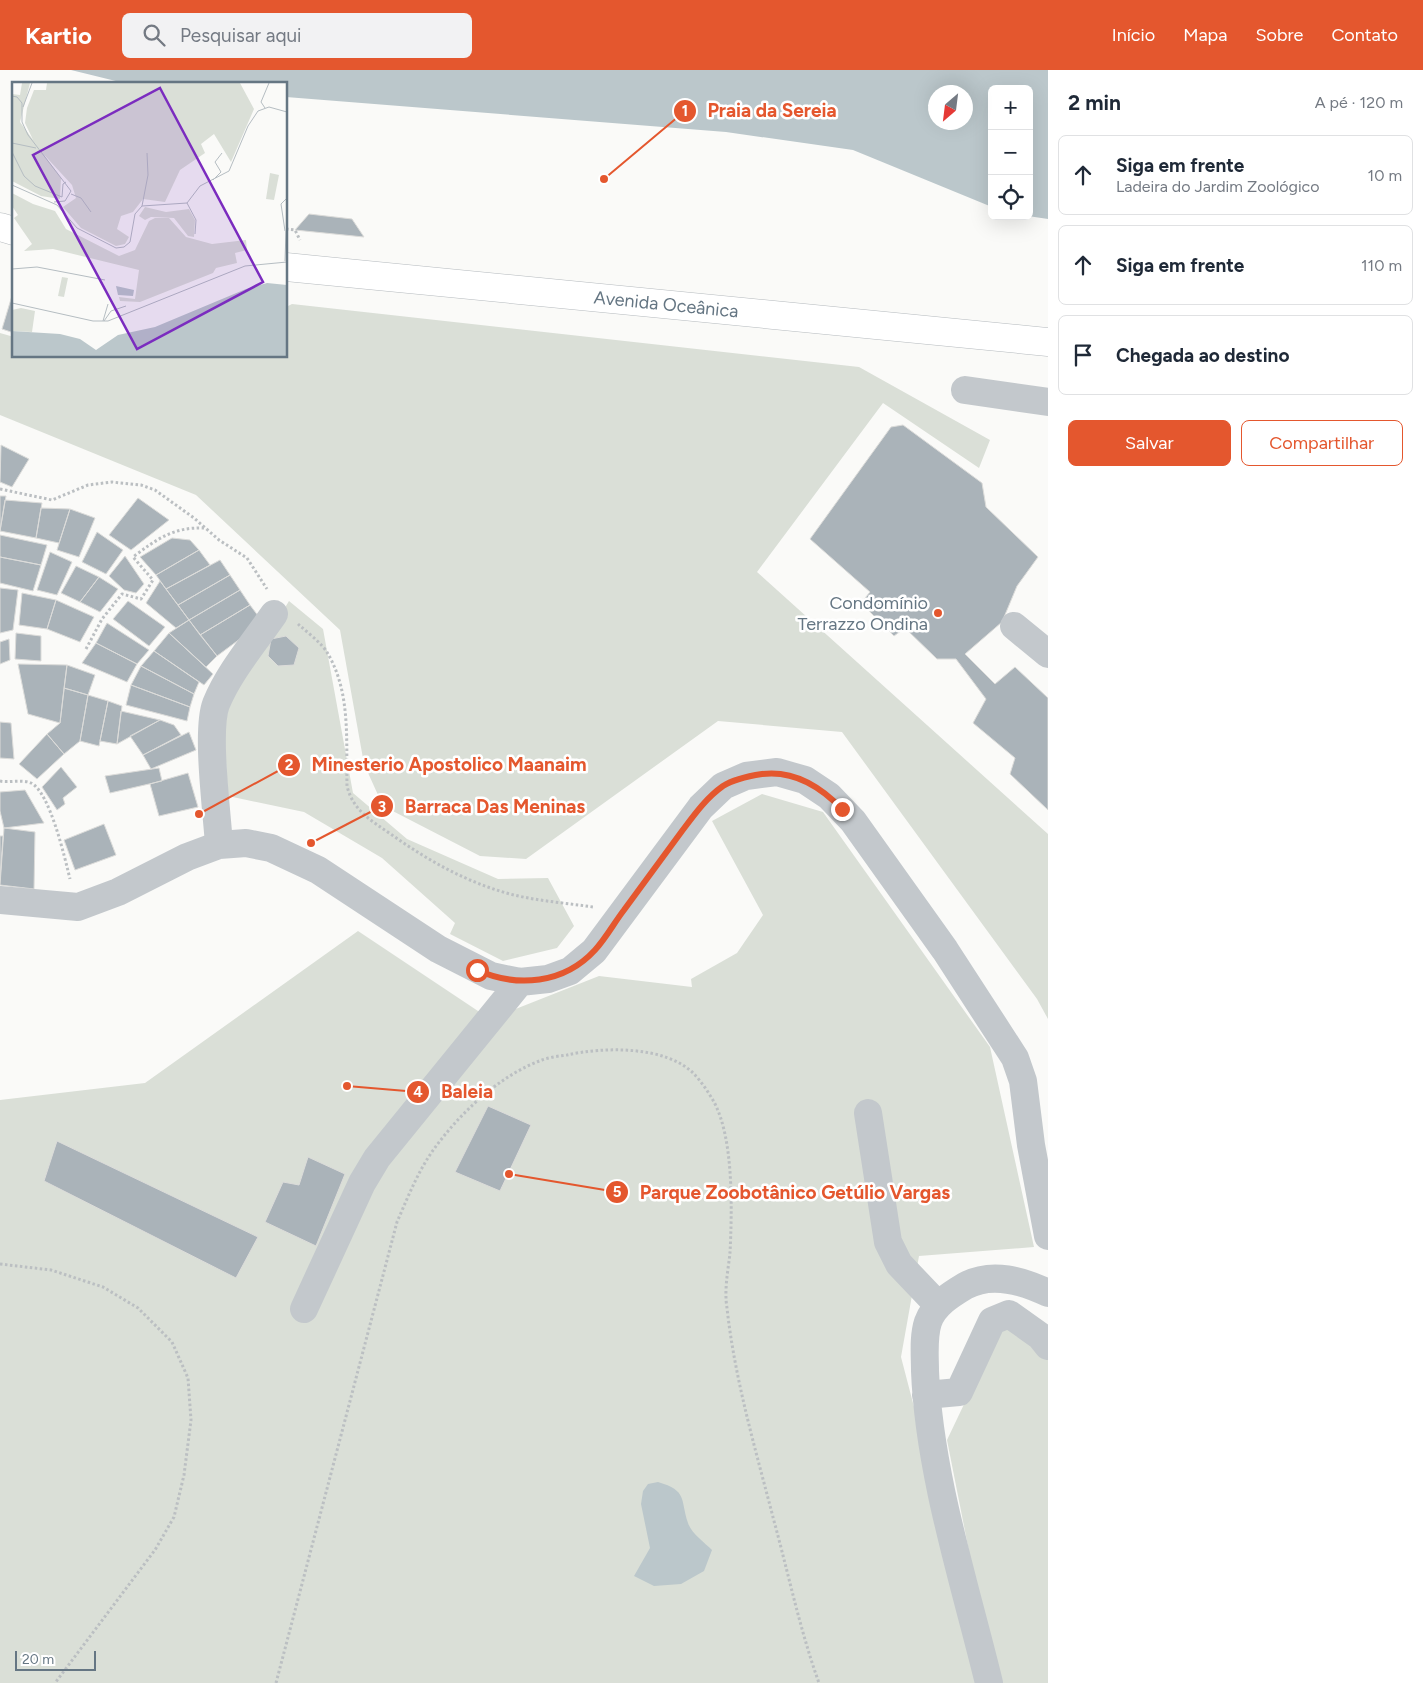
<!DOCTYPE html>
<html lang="pt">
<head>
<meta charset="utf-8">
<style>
  :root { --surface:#fff; --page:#f2f2f3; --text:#1f2937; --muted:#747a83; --line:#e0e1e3; --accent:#e4572e }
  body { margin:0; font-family:Figtree,sans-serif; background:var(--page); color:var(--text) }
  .controls { position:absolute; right:15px; top:15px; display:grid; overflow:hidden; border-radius:8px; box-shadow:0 5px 20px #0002 }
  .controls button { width:45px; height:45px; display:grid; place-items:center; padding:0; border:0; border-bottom:1px solid var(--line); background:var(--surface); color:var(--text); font:25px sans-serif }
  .compass { position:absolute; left:928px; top:15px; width:45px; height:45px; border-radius:50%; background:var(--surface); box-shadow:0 5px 20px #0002; rotate:208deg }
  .scale { position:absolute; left:15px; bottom:12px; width:81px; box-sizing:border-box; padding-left:5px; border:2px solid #657683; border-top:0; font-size:14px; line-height:18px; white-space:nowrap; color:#657683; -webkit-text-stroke:4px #fff; paint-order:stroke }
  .stop { position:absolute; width:15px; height:15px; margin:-11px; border:4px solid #e4572e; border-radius:50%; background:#fff }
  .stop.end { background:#e4572e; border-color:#fff; box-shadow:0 1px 5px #0008 }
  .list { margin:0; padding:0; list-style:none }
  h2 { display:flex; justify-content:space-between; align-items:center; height:65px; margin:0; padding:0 20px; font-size:21px }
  h2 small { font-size:16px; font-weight:400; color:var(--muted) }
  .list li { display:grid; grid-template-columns:32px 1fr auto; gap:15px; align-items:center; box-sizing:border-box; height:80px; margin:0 10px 10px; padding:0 10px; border:1px solid var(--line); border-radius:8px }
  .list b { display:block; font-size:19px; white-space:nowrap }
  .list p { margin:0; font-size:16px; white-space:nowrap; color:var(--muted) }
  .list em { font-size:16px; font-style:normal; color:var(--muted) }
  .actions { display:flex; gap:10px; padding:15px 20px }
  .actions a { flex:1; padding:11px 0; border:1px solid var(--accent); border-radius:8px; text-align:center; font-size:18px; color:var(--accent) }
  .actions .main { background:var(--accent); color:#fff }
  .icon { flex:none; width:28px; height:28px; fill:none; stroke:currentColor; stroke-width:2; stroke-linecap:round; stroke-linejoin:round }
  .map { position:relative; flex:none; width:1048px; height:1613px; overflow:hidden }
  header { display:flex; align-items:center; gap:30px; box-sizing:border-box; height:70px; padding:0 25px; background:var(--accent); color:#fff }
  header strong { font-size:24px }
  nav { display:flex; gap:28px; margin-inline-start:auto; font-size:18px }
  .search { width:350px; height:45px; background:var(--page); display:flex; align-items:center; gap:12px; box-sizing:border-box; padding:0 18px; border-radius:8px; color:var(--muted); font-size:19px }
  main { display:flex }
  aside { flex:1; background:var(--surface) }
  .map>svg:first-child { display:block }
</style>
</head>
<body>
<header>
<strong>Kartio</strong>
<div class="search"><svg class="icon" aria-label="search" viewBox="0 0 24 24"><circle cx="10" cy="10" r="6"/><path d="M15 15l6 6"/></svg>Pesquisar aqui</div>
<nav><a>Início</a><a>Mapa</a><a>Sobre</a><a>Contato</a></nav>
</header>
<main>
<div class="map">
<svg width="1048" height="1613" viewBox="0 0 1048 1613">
  <rect width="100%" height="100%" fill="#fafaf8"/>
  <path fill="#dadfd7" d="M292 234 859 297 990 370 979 398 883 333 757 502 1048 764V949L1037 929 842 662 718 651 526 789 480 786 383 736 364 694 340 560 196 425 0 345V263L14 267V286H286V237Z
    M289 531 323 559 353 723 407 769 498 809 548 808 574 856 557 878 503 891 450 864 455 853 382 788 304 742 228 726 223 640Z
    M762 724 823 742 990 977 1034 1177 919 1186 901 1287 986 1613H0V1030L145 1013 358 861 490 949 599 906 692 917 691 909 737 883 763 845 712 751Z
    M1027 1240 1048 1256V1613H995L947 1370 997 1265Z"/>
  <path fill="#bbc7cb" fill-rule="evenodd" d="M71 0H1048V149L1028 146 1029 19H992V137L853 80 726 62 286 27V14H128ZM936 22H966V52H936Z
    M658 1412C688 1421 680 1429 688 1453 691 1463 705 1473 712 1480L704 1501 681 1514 654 1516 634 1506 650 1478 641 1434 643 1421 648 1414Z"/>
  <path fill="#aab3b9" stroke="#dcdcda" d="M309 144 352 149 364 167 295 160Z
    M14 219V263L2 259Z
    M903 355 982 413 986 437 1038 487 1017 516 1002 552 965 584 995 614 1015 597 1048 628V740L1010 704 1015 688 973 653 986 629 956 589H937L905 558 894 566 861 533 870 522 810 469 891 357Z
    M1 375 29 389 12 417 0 412Z
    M0 426H6L0 461Z
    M138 428 169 450 131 480 109 465Z
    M5 430 42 433 36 468 0 461Z
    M41 438 70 439 59 473 36 468Z
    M70 439 95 448 79 487 57 480Z
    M97 462 123 480 106 504 82 492Z
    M0 465 47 475 41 495 0 487Z
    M172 468 190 470 199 480 156 505 140 487Z
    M199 480 210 495 166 519 156 505Z
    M50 482 72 492 57 525 37 520Z
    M125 486 144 514 136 523 124 520 109 506Z
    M0 487 41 495 33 521 0 513Z
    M220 490 230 505 178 535 166 519Z
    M76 496 99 507 80 532 61 523Z
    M230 505 240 520 189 550 178 535Z
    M99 507 118 519 100 542 80 532Z
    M160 511 189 550 176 558 146 533Z
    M0 518 18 520 13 560 0 563Z
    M240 520 250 535 200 565 189 550Z
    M22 523 56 530 47 559 19 555Z
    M56 530 94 547 80 572 47 559Z
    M128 531 165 557 149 576 113 549Z
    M250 535 259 547 252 560 217 586 200 565Z
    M189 550 217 586 206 597 169 563Z
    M107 553 149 580 137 594 96 573Z
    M16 563 41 566V591L15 589Z
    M169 563 213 604 204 615 154 581Z
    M286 566 299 578 294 595 278 596 268 586 271 569Z
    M9 569 10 590 0 594V572Z
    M96 573 137 594 127 612 82 593Z
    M154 581 199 612 194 624 141 596Z
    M18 594 67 595 60 653 28 644Z
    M67 595 95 605 88 625 64 618Z
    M141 596 194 624 190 637 131 615Z
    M131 615 190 637 187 651 126 635Z
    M64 618 88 625 80 671 64 684 47 664 60 653Z
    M88 625 108 631 99 676 80 671Z
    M108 631 122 636 117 674 100 671Z
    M121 641 160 650 117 674Z
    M160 650 174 655 181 665 143 685 130 666Z
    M0 652 11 653 14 689 0 688Z
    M189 662 196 680 151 699 143 685Z
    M47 664 64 684 37 709 19 694Z
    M61 697 77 717 63 728 65 734 57 740 42 717Z
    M159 698 162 711 110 723 105 706Z
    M188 703 198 737 159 746 150 714Z
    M25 720 44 753 4 758 0 741V722Z
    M104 754 116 785 75 800 64 770Z
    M4 758 35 762 34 819 0 815Z
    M0 766H3L0 810Z
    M488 1036 531 1055 500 1121 455 1102Z
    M57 1071 258 1167 236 1208 44 1111Z
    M308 1087 345 1104 316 1176 265 1152 283 1112 299 1115Z"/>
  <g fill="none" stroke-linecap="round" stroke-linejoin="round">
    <defs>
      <g id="major">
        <path d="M0 157 14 161"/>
        <path id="s1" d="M286 197 1048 272"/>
      </g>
    </defs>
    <use href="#major" stroke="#b5babe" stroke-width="29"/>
    <path stroke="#bbbfc2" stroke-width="3" stroke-dasharray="2.5 2.5" stroke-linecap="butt" d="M286 159 295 160 300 170
      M0 419 52 430 88 415 112 412 141 415 155 420 194 448 219 470 247 488 267 519
      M298 554C308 563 322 573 328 584 351 623 346 672 347 716 353 741 372 751 392 765 429 791 466 812 510 824 537 831 566 833 593 837
      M86 579 102 549 122 524 141 529 153 510 133 487C157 469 173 457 204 458
      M0 711C9 713 22 709 31 713 50 722 65 789 70 809
      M0 1194 51 1200 103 1217 138 1238 172 1272 188 1308 191 1350 184 1405 174 1447 155 1480 55 1613
      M276 1613 397 1152C408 1127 418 1101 434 1079 460 1043 500 1005 542 990 550 987 559 986 567 985 602 977 666 975 694 1004 701 1011 709 1023 714 1032 734 1069 732 1141 730 1183 728 1201 724 1220 727 1238 735 1311 756 1381 774 1451 789 1506 800 1560 819 1613"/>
    <path stroke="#c3c8cc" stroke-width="28" d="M965 320 1048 332
      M1014 556 1048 584
      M219 775C217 742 206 661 216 634 229 602 254 573 274 544
      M0 830 78 837 118 822 187 787 219 775 246 773 271 778 318 800 438 879 491 906 520 912 548 909 570 901 594 881 701 737 723 716 746 706 777 702 805 710 829 726 853 751 945 880 1015 988 1023 1011 1031 1075 1048 1166
      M868 1043 888 1172 899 1194 938 1235
      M304 1239 362 1113 377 1088 520 912
      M926 1325 959 1322 992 1251 1009 1244 1040 1266 1048 1276
      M989 1613C965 1514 929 1404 925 1301 925 1286 923 1267 928 1252 934 1235 950 1225 965 1216 992 1201 1023 1211 1048 1223"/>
    <use href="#major" stroke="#fff" stroke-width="28"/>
  </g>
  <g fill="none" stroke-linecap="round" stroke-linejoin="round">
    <path stroke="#e4572e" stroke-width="6" d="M477 900C517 918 564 914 595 880 606 868 614 853 624 840 643 814 663 787 682 761 694 745 706 728 723 716 734 709 749 706 762 704 794 700 820 716 842 739"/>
  </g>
  <circle fill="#e4572e" stroke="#fff" stroke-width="2" cx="938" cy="543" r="5"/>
  <g text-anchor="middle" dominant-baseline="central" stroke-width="5" stroke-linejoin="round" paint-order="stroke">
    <g font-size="18" fill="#657683" stroke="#fff">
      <text stroke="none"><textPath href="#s1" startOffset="382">Avenida Oceânica</textPath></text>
    </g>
    <g font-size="18" fill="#657683" stroke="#fff" text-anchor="end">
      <text x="928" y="533">Condomínio<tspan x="928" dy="21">Terrazzo Ondina</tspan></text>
    </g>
  </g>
  <g transform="translate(12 12)">
    <rect width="275" height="275" fill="#fafaf8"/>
    <path d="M10 1H18L8 40 49 96 48 117 29 114 0 99V12L8 13ZM35 1H228L242 27 219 80 202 52 189 62 193 71 168 88 153 120 131 117 121 130 109 134 105 147 117 155 113 162 104 164 69 146 51 125 64 116 60 103 24 64 13 41 15 26 22 8H34ZM258 91 267 93 262 118 254 117ZM0 111 21 122 43 129 54 147 107 174 123 168 137 139 143 136H157L174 155 200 162 234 158 235 168 223 171 225 181 204 186 201 191 128 220 108 219 107 215 123 217 127 188 41 167 12 169 20 162 2 136 6 133 0 124ZM133 125 154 130 177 127 183 138 182 155 176 154 162 136 139 135 133 138 127 134ZM50 195 56 196 52 215 46 214ZM9 226 23 229 20 250 0 249V228Z" fill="#dadfd7"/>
    <path d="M255 201 275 203V274H0V249L48 252 68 257 84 268 106 253 143 245 234 207ZM104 204 122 208 121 214 106 213Z" fill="#bbc7cb"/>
    <path fill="none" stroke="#b5bdc2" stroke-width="1" d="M0 14 5 15 10 21V40L16 53 59 109 53 119 42 120M11 25 20 1M253 26 249 20 257 1M0 61 24 66M0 70 12 94 23 104 50 115 51 102 54 100M201 98 209 90 203 80 210 71M0 103 45 123 65 146 104 166 112 165 118 160 123 132 130 124M59 112 69 116 79 130M175 121 184 138 183 152M130 124 175 121 188 104 217 89 236 44 246 29 257 25 275 30M130 124 136 93 135 71M273 149 269 122 275 116M273 179 274 149M0 187 25 185 93 198M0 221 81 239H96L233 184 275 180M91 239 96 222M92 239 99 229 114 224"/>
    <path fill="#7b2cbf" fill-opacity="0.15" stroke="#7b2cbf" stroke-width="2.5" d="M148 6 251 200 125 267 21 73Z"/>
    <rect width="275" height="275" fill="none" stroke="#657683" stroke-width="2.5"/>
  </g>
  <path fill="none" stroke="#e4572e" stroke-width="2" d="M604 109L685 41M199 744L289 695M311 773L382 736M347 1016L418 1022M509 1104L617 1122"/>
  <g fill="#e4572e" stroke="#fff" stroke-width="2">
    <circle cx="604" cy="109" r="5"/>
    <circle cx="199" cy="744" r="5"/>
    <circle cx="311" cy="773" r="5"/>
    <circle cx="347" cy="1016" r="5"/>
    <circle cx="509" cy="1104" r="5"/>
    <circle cx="685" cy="41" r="12"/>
    <circle cx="289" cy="695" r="12"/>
    <circle cx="382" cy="736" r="12"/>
    <circle cx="418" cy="1022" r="12"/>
    <circle cx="617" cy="1122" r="12"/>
  </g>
  <g font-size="15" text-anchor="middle" font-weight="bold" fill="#fff">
    <text x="685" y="46">1</text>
    <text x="289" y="700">2</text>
    <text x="382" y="742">3</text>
    <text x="418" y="1027">4</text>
    <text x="617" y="1127">5</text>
  </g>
  <g font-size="19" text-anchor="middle" font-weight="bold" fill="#e4572e" stroke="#fff" stroke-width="5" stroke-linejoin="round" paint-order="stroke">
    <text x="772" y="47">Praia da Sereia</text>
    <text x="449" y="701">Minesterio Apostolico Maanaim</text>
    <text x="495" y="743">Barraca Das Meninas</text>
    <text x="467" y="1028">Baleia</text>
    <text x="795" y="1129">Parque Zoobotânico Getúlio Vargas</text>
  </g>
</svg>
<div class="controls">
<button>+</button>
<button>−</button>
<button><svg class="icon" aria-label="locate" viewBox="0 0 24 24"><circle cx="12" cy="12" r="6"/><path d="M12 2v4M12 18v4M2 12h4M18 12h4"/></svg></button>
</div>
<svg class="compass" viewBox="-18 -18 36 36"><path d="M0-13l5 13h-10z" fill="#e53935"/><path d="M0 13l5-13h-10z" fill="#747a83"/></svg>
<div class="scale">20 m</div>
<div class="stop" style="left:477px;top:900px"></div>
<div class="stop end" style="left:842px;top:739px"></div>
</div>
<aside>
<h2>2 min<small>A pé · 120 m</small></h2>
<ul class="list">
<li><svg class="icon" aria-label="ahead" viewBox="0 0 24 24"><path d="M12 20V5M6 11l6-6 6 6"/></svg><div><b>Siga em frente</b><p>Ladeira do Jardim Zoológico</p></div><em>10 m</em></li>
<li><svg class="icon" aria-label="ahead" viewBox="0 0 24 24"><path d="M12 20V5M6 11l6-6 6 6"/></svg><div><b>Siga em frente</b></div><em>110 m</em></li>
<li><svg class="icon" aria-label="arrive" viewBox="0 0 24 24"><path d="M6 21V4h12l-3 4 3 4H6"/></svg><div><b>Chegada ao destino</b></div></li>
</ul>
<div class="actions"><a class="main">Salvar</a><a>Compartilhar</a></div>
</aside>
</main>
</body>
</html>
